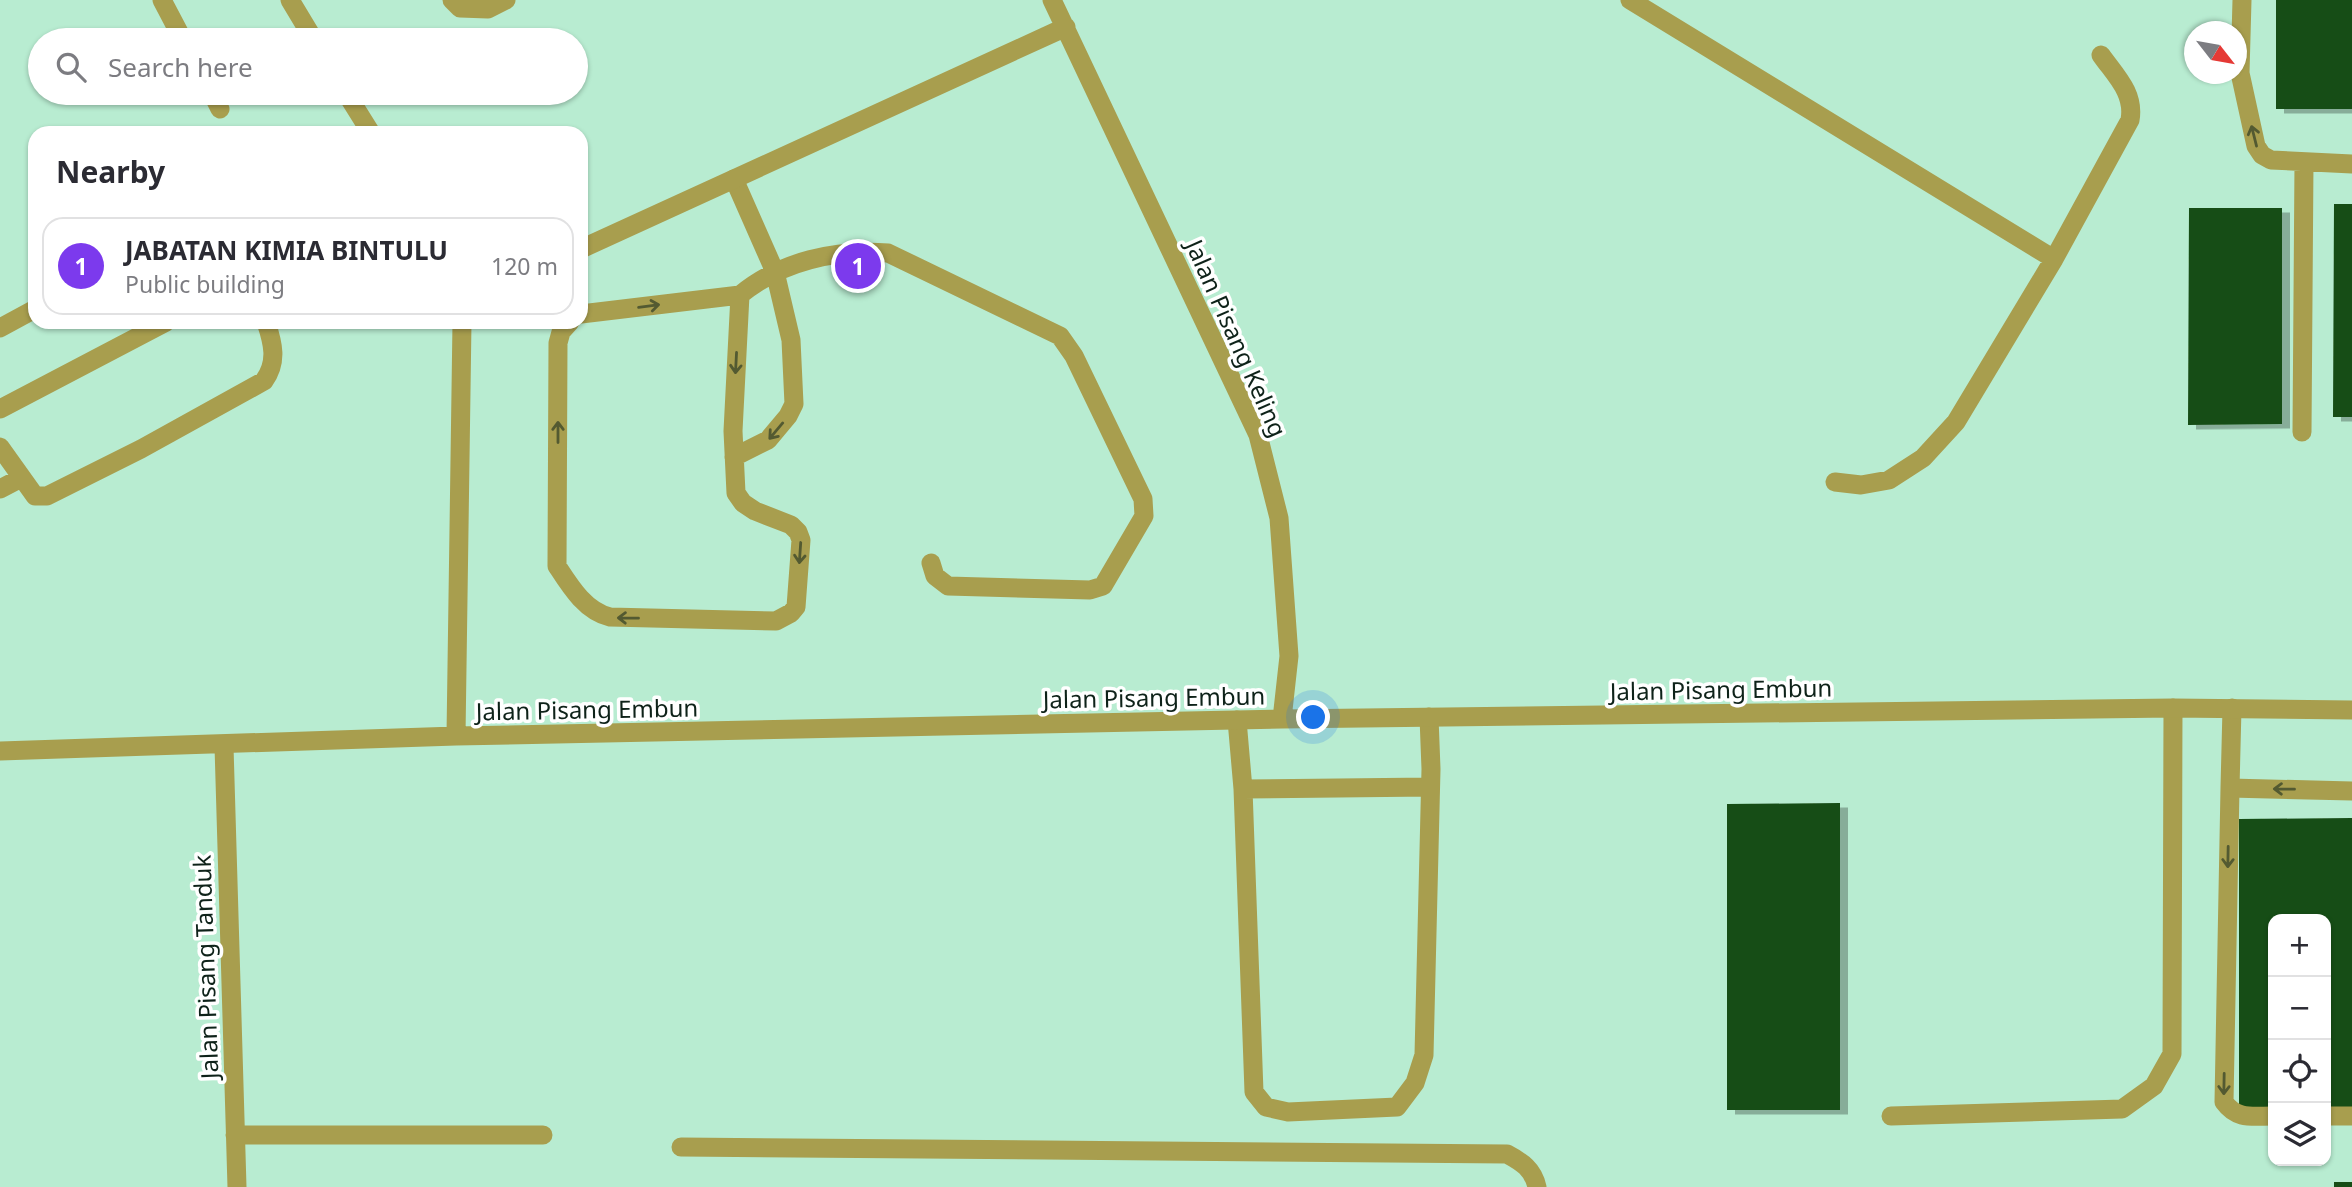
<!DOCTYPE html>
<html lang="en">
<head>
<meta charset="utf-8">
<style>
  :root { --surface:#fff; --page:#f2f2f3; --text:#2b2b33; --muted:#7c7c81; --line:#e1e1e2; --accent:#7c3aed }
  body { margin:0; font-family:"Noto Sans",sans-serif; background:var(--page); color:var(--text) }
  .controls { position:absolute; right:21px; bottom:21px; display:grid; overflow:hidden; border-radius:14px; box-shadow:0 2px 5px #0004 }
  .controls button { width:63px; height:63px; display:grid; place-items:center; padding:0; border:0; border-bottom:2px solid var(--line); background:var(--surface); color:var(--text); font:35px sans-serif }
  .compass { position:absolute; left:2184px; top:21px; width:63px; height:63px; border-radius:50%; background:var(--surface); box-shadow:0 2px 5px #0004; rotate:121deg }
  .you { position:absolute; left:1314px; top:718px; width:24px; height:24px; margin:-18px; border:5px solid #fff; border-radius:50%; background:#1a73e8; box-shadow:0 0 0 10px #1a73e833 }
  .badge { display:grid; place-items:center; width:46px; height:46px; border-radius:50%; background:var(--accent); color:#fff; font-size:23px; font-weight:700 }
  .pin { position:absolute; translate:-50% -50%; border:4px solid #fff; box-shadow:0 2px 7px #0006 }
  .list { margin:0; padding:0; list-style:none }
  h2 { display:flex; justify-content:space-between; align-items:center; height:91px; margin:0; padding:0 28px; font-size:30px }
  h2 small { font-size:23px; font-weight:400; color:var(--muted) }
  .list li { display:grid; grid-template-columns:46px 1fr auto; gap:21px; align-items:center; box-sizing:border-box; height:98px; margin:0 14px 14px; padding:0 14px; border:2px solid var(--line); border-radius:21px }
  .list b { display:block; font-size:26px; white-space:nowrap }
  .list p { margin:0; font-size:23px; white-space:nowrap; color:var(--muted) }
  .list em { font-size:23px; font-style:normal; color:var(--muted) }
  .icon { flex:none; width:38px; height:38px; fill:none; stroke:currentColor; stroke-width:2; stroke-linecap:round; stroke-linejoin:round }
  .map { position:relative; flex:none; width:2352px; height:1187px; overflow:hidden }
  .search { position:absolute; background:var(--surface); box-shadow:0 2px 5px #0004; left:28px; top:28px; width:560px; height:77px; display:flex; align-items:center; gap:18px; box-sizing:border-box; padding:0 24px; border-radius:38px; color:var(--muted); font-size:26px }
  .panel { position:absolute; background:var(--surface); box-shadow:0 2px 5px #0004; left:28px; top:126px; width:560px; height:203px; border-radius:21px }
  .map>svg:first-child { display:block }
</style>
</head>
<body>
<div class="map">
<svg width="2352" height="1187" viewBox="0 0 2352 1187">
  <defs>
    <filter id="shadow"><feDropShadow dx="8" dy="4.5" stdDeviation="0" flood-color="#0004"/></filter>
  </defs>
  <rect width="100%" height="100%" fill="#b8ecd1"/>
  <path fill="#194d17" filter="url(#shadow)" d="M2276 0H2352V109H2276Z
    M2334 204H2352V417H2333Z
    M2189 208H2282V424L2188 425Z
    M1840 803V1110H1727V804Z
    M2352 818V1111H2326V919H2273V1111H2239V819Z
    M2334 1182H2352V1187H2334Z"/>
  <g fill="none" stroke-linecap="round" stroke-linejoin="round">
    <path stroke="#a89e4e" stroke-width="19" d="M162 0 183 40
      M452 0 460 8 488 9 506 0
      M1630 0 2054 259
      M2242 0 2240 73 2256 146 2262 155 2271 160 2352 164
      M212 93 220 109
      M734 179 775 272 791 340 794 404 788 416 768 440 734 457
      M581 314 740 295C781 261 836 249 888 253L1060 336 1074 356 1143 499 1144 516 1103 586 1090 590 948 586 935 576 931 563
      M570 322 561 332 558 343 557 566C570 586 585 611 610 617L776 621 791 613 796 607 801 540 798 532 791 525 755 511 743 503 736 493 733 431 740 295
      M0 328 35 309
      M0 409 166 322
      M2302 432 2304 162
      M0 447 35 496H47L141 449 264 381C278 362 273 343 266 322
      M1835 482 1861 485 1889 480 1923 458 1956 422 2054 259 2130 120C2135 93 2115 75 2101 55
      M0 489 21 478
      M2232 708 2230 788 2352 791
      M1237 720 1243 789 1254 1092 1266 1107 1288 1112 1397 1107 1415 1083 1424 1055 1431 769 1429 717
      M2230 788 2224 1102C2237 1120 2252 1116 2273 1116
      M1243 789 1430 787
      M1891 1116 2122 1109 2154 1086 2172 1054 2173 708
      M2326 1116H2352"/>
    <path stroke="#a89e4e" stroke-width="19" d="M290 0 314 40
      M1052 0 1258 435 1279 518 1289 656 1282 719
      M346 93 371 133
      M581 249 1066 27
      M456 736 462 322
      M224 746 237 1187
      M0 751 456 736 1282 719 2173 708 2352 710
      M235 1135H543
      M681 1147 1507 1154C1522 1162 1533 1169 1537 1187"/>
  </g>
  <defs><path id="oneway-shaft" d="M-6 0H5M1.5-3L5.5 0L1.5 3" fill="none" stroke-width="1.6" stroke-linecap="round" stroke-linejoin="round" transform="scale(1.75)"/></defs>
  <g stroke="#535a31">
    <use href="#oneway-shaft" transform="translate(2254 136) rotate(-104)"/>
    <use href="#oneway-shaft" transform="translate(649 306) rotate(-7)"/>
    <use href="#oneway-shaft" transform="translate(736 363) rotate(93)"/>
    <use href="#oneway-shaft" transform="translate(776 431) rotate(130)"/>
    <use href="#oneway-shaft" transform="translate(558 432) rotate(-90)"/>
    <use href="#oneway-shaft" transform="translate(800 553) rotate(94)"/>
    <use href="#oneway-shaft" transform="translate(628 618) rotate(-179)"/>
    <use href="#oneway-shaft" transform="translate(2284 789) rotate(-179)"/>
    <use href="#oneway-shaft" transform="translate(2228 857) rotate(91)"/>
    <use href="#oneway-shaft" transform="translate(2224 1084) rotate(91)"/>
  </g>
  <g text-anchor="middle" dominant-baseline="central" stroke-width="7" stroke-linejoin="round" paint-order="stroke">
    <g font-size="24" fill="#0e2219" stroke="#fff">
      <text transform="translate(1237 338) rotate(66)">Jalan Pisang Keling</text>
      <text transform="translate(1721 689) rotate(-1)">Jalan Pisang Embun</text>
      <text transform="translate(1154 697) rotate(-1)">Jalan Pisang Embun</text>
      <text transform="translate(587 709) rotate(-1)">Jalan Pisang Embun</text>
      <text transform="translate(205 967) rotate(-92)">Jalan Pisang Tanduk</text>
    </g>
  </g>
</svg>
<div class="controls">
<button>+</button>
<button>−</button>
<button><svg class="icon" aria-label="locate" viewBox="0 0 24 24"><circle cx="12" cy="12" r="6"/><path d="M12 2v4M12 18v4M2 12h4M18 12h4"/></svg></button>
<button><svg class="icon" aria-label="layers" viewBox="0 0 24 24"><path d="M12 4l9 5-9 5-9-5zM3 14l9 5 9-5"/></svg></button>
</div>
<svg class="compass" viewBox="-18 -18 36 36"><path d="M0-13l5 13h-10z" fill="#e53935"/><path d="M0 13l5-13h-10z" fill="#7c7c81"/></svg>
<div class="you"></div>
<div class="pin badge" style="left:858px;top:266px">1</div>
<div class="search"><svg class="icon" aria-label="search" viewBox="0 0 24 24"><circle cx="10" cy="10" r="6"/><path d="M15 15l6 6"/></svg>Search here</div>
<section class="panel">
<h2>Nearby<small></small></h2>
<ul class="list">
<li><span class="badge">1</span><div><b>JABATAN KIMIA BINTULU</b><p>Public building</p></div><em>120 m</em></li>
</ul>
</section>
</div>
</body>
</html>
